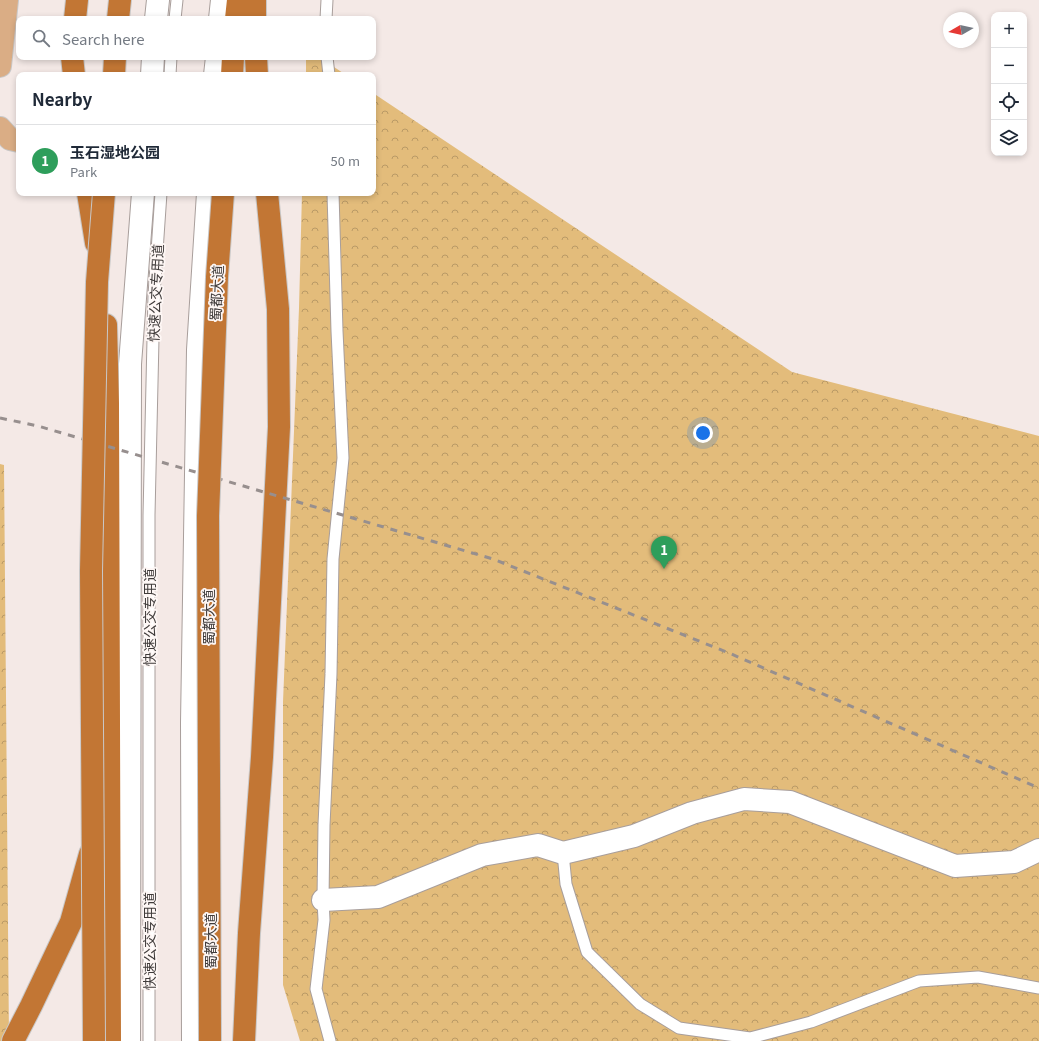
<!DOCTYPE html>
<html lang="en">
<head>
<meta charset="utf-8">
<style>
  :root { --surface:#fff; --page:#f2f2f3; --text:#1f2937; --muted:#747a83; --line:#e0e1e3; --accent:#b45309 }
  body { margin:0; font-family:Georgia,"Noto Sans SC",serif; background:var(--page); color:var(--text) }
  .controls { position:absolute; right:12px; top:12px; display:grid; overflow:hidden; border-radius:8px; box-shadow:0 2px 6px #0003 }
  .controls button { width:36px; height:36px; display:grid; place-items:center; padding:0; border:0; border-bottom:1px solid var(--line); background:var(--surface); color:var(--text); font:20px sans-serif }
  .compass { position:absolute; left:943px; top:12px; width:36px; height:36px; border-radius:50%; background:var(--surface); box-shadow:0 2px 6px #0003; rotate:261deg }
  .you { position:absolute; left:703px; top:433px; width:14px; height:14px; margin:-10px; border:3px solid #fff; border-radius:50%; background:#1a73e8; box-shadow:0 0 0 6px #1a73e833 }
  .badge { display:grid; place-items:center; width:26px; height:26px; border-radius:50%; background:var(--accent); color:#fff; font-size:13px; font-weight:700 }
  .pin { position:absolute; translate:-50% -33px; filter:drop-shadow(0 1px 2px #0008) }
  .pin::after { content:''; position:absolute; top:21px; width:14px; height:12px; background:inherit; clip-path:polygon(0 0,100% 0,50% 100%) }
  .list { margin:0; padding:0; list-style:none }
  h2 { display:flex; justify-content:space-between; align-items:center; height:52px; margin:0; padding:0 16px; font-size:17px }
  h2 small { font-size:13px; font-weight:400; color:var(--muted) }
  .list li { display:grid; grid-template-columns:26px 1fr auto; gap:12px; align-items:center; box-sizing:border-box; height:72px; padding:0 16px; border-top:1px solid var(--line) }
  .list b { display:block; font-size:15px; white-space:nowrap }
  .list p { margin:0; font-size:13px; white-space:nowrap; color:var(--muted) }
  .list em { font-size:13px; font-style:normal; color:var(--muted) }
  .icon { flex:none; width:22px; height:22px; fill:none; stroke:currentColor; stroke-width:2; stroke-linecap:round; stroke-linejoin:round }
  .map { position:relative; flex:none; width:1039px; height:1041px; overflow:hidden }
  .search { position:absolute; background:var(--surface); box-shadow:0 2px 6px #0003; left:16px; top:16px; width:360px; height:44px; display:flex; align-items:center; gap:10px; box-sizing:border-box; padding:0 14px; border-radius:8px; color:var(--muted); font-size:15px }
  .panel { position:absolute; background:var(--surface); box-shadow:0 2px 6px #0003; left:16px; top:72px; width:360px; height:124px; border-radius:8px }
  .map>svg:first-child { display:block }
</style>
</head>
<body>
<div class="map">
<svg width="1039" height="1041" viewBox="0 0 1039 1041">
  <defs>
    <pattern id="park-crowns" width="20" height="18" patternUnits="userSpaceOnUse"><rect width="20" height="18" fill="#e3bc7b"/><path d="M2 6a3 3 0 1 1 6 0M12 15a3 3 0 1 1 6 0" fill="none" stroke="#b99a66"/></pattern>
  </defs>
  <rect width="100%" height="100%" fill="#f4e9e6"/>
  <path fill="url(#park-crowns)" d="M306 57H319L346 75H306Z
    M373 93 792 372 1039 436V1041H300L283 985V702L299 308 302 193H373Z
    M0 464 4 465 9 1041H0Z"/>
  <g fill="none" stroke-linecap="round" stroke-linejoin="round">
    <defs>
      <path id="lane" d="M175 19 177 0
        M326 19 327 0
        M327 57 329 75
        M170 75 171 57
        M563 853 566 884 587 952 640 1004 679 1028 750 1038 811 1022 919 981 978 977 1039 988
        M330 1041 316 989 324 920 323 900 324 825 331 674 333 559 343 458 337 331 333 193"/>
      <path id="street" d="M323 900 378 897 482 855 538 845 563 853 634 836 692 813 744 799 790 802 955 866 1014 862 1039 850"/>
      <path id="secondary" d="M156 19 158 0
        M220 19 222 0
        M152 75 153 57
        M215 75 217 57
        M129 1041 130 364 143 193
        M193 1041 192 723 198 350 208 193"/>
      <path id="primary" d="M0 66 7 0
        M0 128 10 139 19 141"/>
      <path id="highway" d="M255 0V19
        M75 19 77 0
        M118 19 120 0
        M236 19 238 0
        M72 57 74 75
        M256 57 257 75
        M114 75 115 57
        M232 75 233 57
        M88 193 96 243
        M106 325 108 404 110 1041
        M13 1041 31 1006 71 922 90 854
        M244 1041 249 933 262 757 279 427 278 309 267 193"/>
    </defs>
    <use href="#lane" stroke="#a89e9b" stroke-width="13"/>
    <use href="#street" stroke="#a89e9b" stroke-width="24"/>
    <use href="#secondary" stroke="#a89e9b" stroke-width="24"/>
    <use href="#primary" stroke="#c9c8c8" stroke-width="24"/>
    <use href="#highway" stroke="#c9c8c8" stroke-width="24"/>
    <use href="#lane" stroke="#fff" stroke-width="11"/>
    <use href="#street" stroke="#fff" stroke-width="22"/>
    <use href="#secondary" stroke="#fff" stroke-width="22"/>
    <use href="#primary" stroke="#daad85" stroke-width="22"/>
    <use href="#highway" stroke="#c27634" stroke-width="22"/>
    <path stroke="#978f8e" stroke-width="3" stroke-dasharray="7 7" stroke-linecap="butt" d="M0 418 38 426 493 559 729 653 1039 788"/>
    <defs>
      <path id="lane-bridge" d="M149 1041V515L154 295 161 193"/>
      <path id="highway-bridge" d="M94 1041 91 571 97 282 104 193
        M210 1041 208 516 217 277 223 193"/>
    </defs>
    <use href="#lane-bridge" stroke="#a89e9b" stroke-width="13" stroke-linecap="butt"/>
    <use href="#highway-bridge" stroke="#c9c8c8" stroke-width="24" stroke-linecap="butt"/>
    <use href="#lane-bridge" stroke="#fff" stroke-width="11"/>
    <use href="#highway-bridge" stroke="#c27634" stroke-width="22"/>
  </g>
  <g text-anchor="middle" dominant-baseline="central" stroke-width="3.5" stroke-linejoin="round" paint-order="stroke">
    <g font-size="14" fill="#3f3b3a" stroke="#fef7f5">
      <text transform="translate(155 293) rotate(-87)">快速公交专用道</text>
      <text transform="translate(216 293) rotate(-87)">蜀都大道</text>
      <text transform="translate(149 617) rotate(-90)">快速公交专用道</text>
      <text transform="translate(208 617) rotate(-90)">蜀都大道</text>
      <text transform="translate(149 941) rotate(-90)">快速公交专用道</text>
      <text transform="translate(210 941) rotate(-90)">蜀都大道</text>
    </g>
  </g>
</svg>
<div class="controls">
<button>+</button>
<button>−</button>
<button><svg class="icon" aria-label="locate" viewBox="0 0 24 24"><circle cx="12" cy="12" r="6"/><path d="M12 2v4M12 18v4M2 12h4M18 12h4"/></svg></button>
<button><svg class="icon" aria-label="layers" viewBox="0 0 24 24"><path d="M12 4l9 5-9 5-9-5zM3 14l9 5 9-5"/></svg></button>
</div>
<svg class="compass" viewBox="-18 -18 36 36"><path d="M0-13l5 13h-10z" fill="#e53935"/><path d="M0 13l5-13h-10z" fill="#747a83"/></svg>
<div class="you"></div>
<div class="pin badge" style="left:664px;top:569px;background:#2e9e5b">1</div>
<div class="search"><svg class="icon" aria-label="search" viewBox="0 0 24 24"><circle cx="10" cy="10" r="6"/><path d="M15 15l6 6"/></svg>Search here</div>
<section class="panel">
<h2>Nearby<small></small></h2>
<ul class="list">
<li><span class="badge" style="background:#2e9e5b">1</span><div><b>玉石湿地公园</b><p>Park</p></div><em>50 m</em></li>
</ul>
</section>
</div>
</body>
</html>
